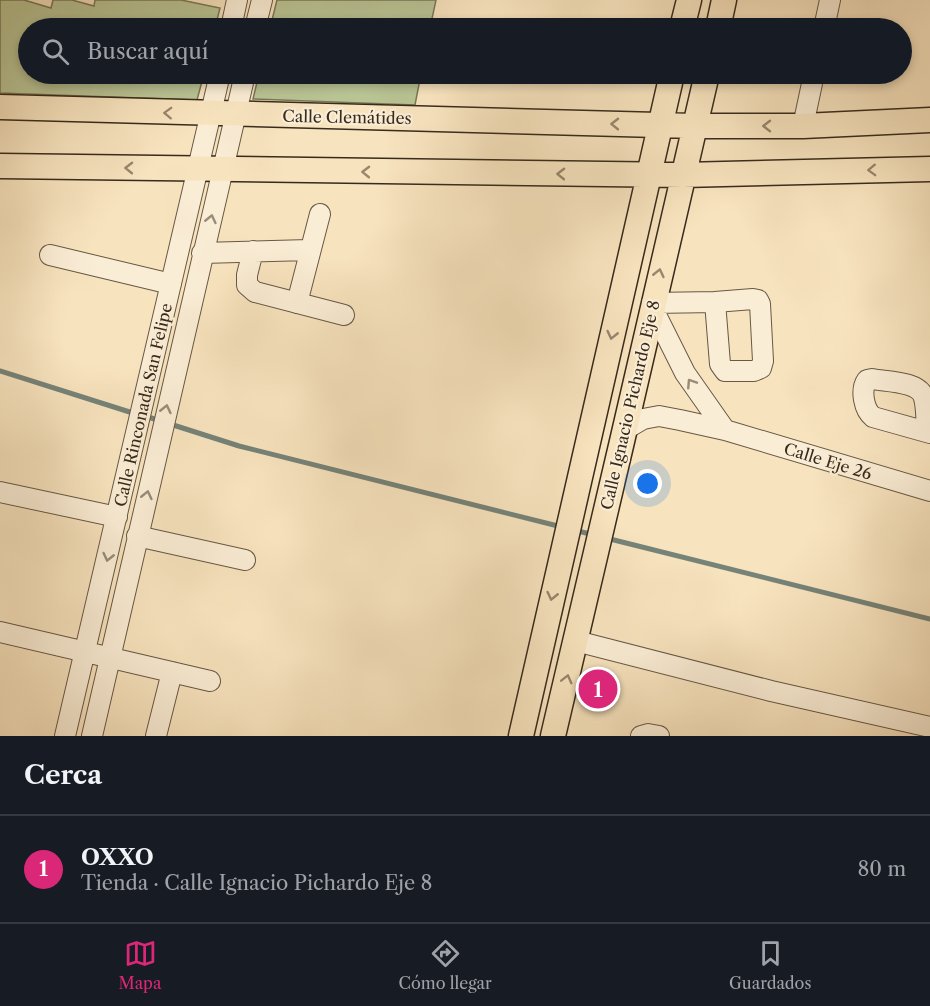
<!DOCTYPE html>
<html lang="es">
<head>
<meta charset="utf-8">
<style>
  :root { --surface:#171b24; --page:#20242c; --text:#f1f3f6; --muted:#9ea1a6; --line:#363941; --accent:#db2777 }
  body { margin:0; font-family:"Libre Caslon Text",serif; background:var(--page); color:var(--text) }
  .you { position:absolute; left:648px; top:484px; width:21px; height:21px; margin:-15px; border:4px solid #fff; border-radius:50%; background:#1a73e8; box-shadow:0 0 0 9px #1a73e833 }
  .badge { display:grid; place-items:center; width:39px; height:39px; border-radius:50%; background:var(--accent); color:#fff; font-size:20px; font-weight:700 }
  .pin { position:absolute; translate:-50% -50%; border:3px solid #fff; box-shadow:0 2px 6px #0006 }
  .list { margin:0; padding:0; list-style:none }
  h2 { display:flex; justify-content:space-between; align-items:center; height:78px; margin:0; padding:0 24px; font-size:26px }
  h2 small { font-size:20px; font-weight:400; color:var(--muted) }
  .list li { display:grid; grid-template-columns:39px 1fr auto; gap:18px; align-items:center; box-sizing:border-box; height:108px; padding:0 24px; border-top:2px solid var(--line) }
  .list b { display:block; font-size:22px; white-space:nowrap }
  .list p { margin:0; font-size:20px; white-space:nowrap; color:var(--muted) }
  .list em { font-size:20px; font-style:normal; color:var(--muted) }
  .icon { flex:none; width:33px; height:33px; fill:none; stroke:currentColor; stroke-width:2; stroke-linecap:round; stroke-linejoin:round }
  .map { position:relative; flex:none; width:930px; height:736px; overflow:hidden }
  .search { position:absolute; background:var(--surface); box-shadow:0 3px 9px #0003; left:18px; right:18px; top:18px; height:66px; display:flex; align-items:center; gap:15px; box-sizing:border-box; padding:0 21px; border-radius:33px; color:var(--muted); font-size:22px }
  .sheet { height:186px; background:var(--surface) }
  nav { display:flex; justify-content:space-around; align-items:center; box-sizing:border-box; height:84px; border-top:2px solid var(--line); background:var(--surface); font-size:16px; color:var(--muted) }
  nav a { display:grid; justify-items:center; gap:3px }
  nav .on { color:var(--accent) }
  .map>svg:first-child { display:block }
</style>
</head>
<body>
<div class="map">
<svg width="930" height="736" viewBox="0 0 930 736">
  <rect width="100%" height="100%" fill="#f7e3be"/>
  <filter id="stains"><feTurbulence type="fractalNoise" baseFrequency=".00333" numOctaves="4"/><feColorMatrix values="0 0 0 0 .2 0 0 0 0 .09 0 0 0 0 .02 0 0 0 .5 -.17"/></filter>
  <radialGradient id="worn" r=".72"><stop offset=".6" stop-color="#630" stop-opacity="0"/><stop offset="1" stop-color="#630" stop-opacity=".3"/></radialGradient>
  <path fill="#b9c495" stroke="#787758" stroke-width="1.5" d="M0 0H24L51 8 53 0H72L94 6 95 0H181L220 8 215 28H28V74H204L197 100 0 93Z
    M277 0H436L430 28H270Z
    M259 74H421L415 105 253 99Z"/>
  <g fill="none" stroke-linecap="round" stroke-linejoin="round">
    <path stroke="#758378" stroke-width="5" d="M0 371 136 414
      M145 416 239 446 562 527
      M574 530 594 535
      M606 538 930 619"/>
    <defs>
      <path id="minor" d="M231 28 237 0
        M255 28 262 0
        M824 28 830 0
        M803 126 814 74
        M253 251 247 275V285L255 292 344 315
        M202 253 309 250
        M50 255 171 284
        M753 299 758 300 760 304 763 361 761 368 754 371H725L720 364 715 302Z
        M297 303 320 214
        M652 303 715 302
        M652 307 685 373 725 430
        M624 430 643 419 659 416 680 420 725 430 930 491
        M927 432C926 421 927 409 924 398 920 381 887 382 872 379L867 380C860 390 864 410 873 417L930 433
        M0 492 117 517
        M137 536 245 560
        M0 632 210 681
        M576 641 771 691 930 727
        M65 736 220 74
        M92 736 245 74
        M156 736 172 672
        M641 736 648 734 659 736"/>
      <path id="major" d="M682 28 689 0
        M718 28 724 0
        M0 107 695 126H803L930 120
        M0 166 683 175 930 169
        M521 736 672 74
        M553 736C606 516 655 294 707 74"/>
    </defs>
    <use href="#minor" stroke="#685844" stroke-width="22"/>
    <use href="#major" stroke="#382a1c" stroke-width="27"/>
    <use href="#minor" stroke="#faedd5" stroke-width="20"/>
    <use href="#major" stroke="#f7e3be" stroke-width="24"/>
  </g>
  <defs><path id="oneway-chevron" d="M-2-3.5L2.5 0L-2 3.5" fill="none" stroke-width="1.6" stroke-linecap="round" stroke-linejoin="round" transform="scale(1.5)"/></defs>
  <g stroke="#98866d">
    <use href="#oneway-chevron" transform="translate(168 113) rotate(-178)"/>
    <use href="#oneway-chevron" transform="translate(615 124) rotate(-179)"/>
    <use href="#oneway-chevron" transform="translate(767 126) rotate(-180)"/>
    <use href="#oneway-chevron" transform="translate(129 168) rotate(-179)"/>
    <use href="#oneway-chevron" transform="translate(872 170) rotate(178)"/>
    <use href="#oneway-chevron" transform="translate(366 172) rotate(-179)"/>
    <use href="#oneway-chevron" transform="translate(561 174) rotate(-179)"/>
    <use href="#oneway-chevron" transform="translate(659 273) rotate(-77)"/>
    <use href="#oneway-chevron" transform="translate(612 335) rotate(103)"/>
    <use href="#oneway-chevron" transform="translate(552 596) rotate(103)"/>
    <use href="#oneway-chevron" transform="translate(567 679) rotate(-76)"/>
  </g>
  <g stroke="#998c78">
    <use href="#oneway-chevron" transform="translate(211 219) rotate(-77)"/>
    <use href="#oneway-chevron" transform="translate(691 383) rotate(-123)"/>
    <use href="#oneway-chevron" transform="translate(166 409) rotate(-77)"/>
    <use href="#oneway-chevron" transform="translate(147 495) rotate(-77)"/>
    <use href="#oneway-chevron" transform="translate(108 557) rotate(103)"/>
  </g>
  <g text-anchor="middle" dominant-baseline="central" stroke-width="4.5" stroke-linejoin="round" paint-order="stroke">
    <g font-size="16" fill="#382a1c" stroke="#faedd5">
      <text transform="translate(347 117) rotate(1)">Calle Clemátides</text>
      <text transform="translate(143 405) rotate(-77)">Calle Rinconada San Felipe</text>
      <text transform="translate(630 405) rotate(-77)">Calle Ignacio Pichardo Eje 8</text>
      <text transform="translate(828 461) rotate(17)">Calle Eje 26</text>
    </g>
  </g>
  <rect width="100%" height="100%" filter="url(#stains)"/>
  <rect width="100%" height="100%" fill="url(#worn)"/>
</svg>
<div class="you"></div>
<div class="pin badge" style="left:598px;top:689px">1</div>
<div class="search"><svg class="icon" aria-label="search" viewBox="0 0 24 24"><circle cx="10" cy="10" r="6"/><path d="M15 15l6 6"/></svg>Buscar aquí</div>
</div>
<section class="sheet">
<h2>Cerca<small></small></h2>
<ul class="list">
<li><span class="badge">1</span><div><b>OXXO</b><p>Tienda · Calle Ignacio Pichardo Eje 8</p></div><em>80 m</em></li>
</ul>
</section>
<nav>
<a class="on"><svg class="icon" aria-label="map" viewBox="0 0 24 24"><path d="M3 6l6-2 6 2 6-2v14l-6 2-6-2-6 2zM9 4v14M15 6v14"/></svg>Mapa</a>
<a><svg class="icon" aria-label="directions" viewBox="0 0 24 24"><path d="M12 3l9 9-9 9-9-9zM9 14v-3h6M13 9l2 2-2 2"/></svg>Cómo llegar</a>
<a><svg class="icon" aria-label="saved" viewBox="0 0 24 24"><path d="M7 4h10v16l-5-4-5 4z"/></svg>Guardados</a>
</nav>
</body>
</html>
